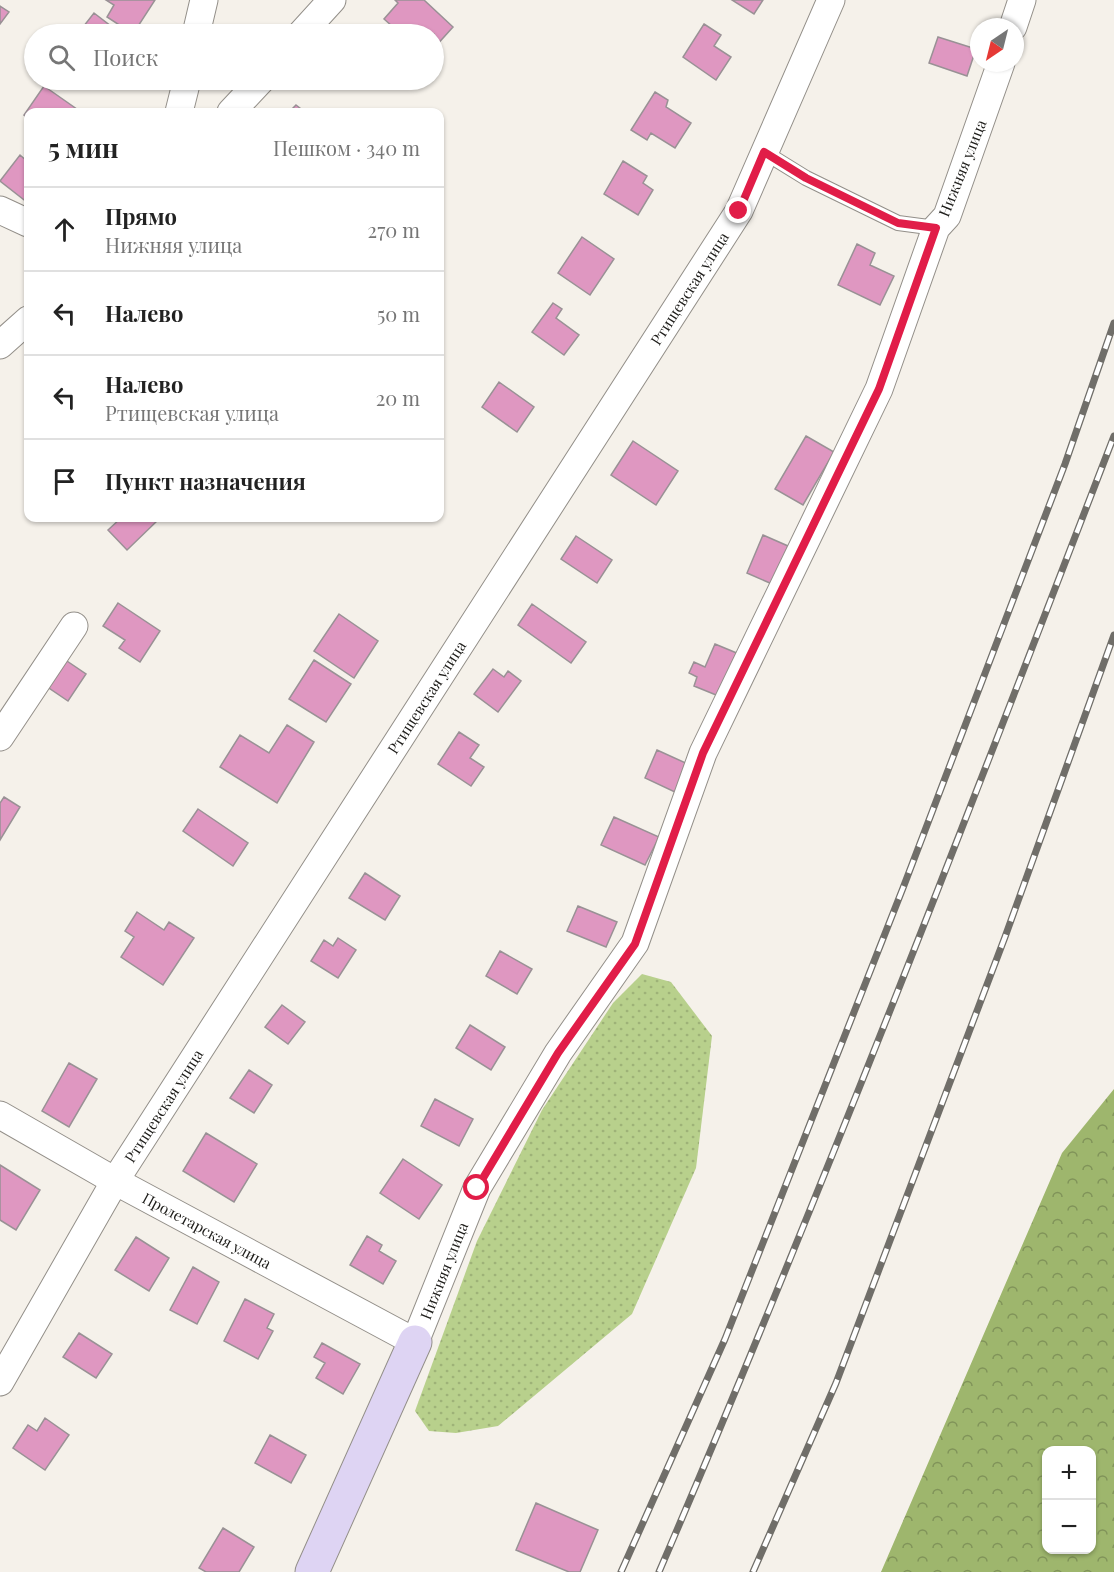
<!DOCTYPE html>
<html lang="ru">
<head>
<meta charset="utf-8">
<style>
  :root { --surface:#fff; --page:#f6f6f6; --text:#222; --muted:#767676; --line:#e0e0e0 }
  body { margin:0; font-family:"Playfair Display",serif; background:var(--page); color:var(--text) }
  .controls { position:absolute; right:18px; bottom:18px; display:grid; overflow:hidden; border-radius:12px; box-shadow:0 2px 4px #0004 }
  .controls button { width:54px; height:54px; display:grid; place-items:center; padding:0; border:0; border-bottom:2px solid var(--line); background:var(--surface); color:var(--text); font:30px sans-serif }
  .compass { position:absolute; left:970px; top:18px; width:54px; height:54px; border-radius:50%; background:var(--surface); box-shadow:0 2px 4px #0004; rotate:215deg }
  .stop { position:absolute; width:18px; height:18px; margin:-14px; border:4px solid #e11d48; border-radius:50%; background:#fff }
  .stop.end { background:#e11d48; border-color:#fff; box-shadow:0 2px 6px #0008 }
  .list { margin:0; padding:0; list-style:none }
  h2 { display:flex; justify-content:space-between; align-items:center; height:78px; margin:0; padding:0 24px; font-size:26px }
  h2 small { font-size:20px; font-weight:400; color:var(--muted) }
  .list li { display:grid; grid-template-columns:39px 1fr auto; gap:18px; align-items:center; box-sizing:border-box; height:84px; padding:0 24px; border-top:2px solid var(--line) }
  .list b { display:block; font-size:22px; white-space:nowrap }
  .list p { margin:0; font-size:20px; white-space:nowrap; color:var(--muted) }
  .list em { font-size:20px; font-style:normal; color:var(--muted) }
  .icon { flex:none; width:33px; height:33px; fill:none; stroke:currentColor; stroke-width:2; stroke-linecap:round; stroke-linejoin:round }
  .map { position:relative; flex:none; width:1114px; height:1572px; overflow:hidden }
  .search { position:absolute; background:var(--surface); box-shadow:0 2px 4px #0004; left:24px; top:24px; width:420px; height:66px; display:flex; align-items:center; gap:15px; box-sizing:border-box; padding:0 21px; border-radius:33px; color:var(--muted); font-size:22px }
  .panel { position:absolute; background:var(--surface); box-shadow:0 2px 4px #0004; left:24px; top:108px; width:420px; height:414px; border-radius:12px }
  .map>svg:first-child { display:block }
</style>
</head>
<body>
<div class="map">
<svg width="1114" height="1572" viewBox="0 0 1114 1572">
  <defs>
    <pattern id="grass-dots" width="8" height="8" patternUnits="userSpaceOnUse" patternTransform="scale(1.5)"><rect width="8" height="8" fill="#b8d08c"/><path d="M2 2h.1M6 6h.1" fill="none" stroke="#9eb278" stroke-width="1.8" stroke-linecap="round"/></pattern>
    <pattern id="forest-crowns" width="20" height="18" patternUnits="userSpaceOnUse" patternTransform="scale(1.5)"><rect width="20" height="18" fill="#9eb66d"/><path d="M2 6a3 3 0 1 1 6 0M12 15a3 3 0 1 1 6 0" fill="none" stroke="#809359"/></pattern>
  </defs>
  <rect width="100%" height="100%" fill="#f5f1ea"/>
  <path fill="url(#grass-dots)" d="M642 974 671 982 712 1036 696 1168 632 1314 498 1426 456 1433 429 1431 415 1411 477 1241 542 1110 613 1003Z"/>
  <path fill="url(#forest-crowns)" fill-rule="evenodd" d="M1114 1089V1572H881L1062 1153ZM1046 1450H1092V1550H1046Z"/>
  <path fill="#df97c1" stroke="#999195" stroke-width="1.5" d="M106 0H155L133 34 107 17 114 5Z
    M395 0H424L453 27 434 48V34H401L384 19 398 3Z
    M732 0H763L754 14Z
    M0 6 9 12 0 24Z
    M94 13 116 30 113 34H93L83 27Z
    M704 24 721 35 714 46 731 57 716 80 683 57Z
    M938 37 976 49 967 76 929 63Z
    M44 86 81 112H28V118L24 115Z
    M655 92 668 100 666 107 691 123 675 148 651 133 647 140 631 130Z
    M296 105 305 112H289Z
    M20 155 28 162V203L0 181Z
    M623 161 647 176 643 183 653 190 638 215 604 194Z
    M582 237 614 259 590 295 558 273Z
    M857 244 875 253 870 265 894 276 880 305 838 285Z
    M553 303 562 309 556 318 579 335 564 355 532 332Z
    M499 382 534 407 517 432 482 407Z
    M806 436 834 452 803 505 775 489Z
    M633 441 678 471 656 505 611 475Z
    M121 518H156L158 520 127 550 108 530Z
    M763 535 788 546 772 584 747 573Z
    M576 536 612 560 597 583 561 559Z
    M118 603 160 631 140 662 119 648 125 640 103 626Z
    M532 604 586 642 571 663 518 625Z
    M339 614 378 641 354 678 314 651Z
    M715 644 739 654 721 697 694 686 697 677 689 673 694 662 705 667Z
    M61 657 86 674 68 701 43 684Z
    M314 660 351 684 326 722 289 699Z
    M493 669 504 677 508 671 521 681 498 712 474 694Z
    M287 725 314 742 277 803 220 767 240 735 269 753Z
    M459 732 479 745 470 758 484 767 471 786 438 764Z
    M657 750 690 765 677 793 645 778Z
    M4 797 20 807 0 840V803Z
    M198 809 248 843 233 866 183 831Z
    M614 817 659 837 645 865 601 845Z
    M365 873 400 896 385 920 349 898Z
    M578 906 617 922 606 947 567 931Z
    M137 912 164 930 169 922 194 938 163 985 121 957 134 937 125 931Z
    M338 938 356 950 338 978 311 961 324 940 333 946Z
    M500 951 532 969 517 994 486 976Z
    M282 1005 305 1022 288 1044 265 1027Z
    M470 1025 505 1047 491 1070 456 1048Z
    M69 1063 97 1079 69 1127 42 1111Z
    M249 1070 272 1085 254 1113 230 1098Z
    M435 1099 473 1119 459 1146 421 1126Z
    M206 1133 257 1164 234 1202 183 1171Z
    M403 1159 442 1185 419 1219 380 1193Z
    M0 1165 40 1190 16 1230 0 1220Z
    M367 1236 382 1245 379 1251 396 1261 383 1284 350 1265Z
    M136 1237 169 1258 149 1291 115 1270Z
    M193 1267 219 1282 197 1324 170 1310Z
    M245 1299 274 1314 267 1328 273 1331 258 1359 224 1341Z
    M79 1333 112 1354 96 1378 63 1357Z
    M322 1343 360 1364 343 1394 316 1378 325 1363 314 1357Z
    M45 1418 69 1435 45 1470 13 1448 28 1425 37 1431Z
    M270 1435 306 1455 291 1483 255 1463Z
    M536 1503 598 1530 580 1572H569L516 1550Z
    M223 1528 254 1547 239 1572H206L199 1568Z"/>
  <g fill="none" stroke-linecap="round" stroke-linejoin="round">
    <defs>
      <path id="lane" d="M764 152 806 178 898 223 936 228"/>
      <g id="street">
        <path d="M1013 27 1022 0"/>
        <path d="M196 34 204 0"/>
        <path d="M301 34 332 0"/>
        <path d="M179 112 187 80"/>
        <path d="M231 112 261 80"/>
        <path d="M0 210 28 223"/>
        <path d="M0 345 28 320"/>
        <path d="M0 737 74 626"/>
        <path id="s1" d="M0 1115 115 1181 415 1342 477 1188 558 1053 635 943 703 753 879 389 936 228 947 216 1001 63"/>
        <path id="s2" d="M0 1382 115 1181 739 211 831 0"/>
      </g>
      <path id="secondary" d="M312 1572 415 1342"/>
    </defs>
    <use href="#lane" stroke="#938f89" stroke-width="16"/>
    <use href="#street" stroke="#938f89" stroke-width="29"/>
    <use href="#secondary" stroke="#938f89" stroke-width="35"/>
    <use href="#lane" stroke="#fff" stroke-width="14"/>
    <use href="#street" stroke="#fff" stroke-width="27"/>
    <use href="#secondary" stroke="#ded4f3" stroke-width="33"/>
    <defs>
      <path id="rail" d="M621 1572 725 1339 903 888 1065 464 1114 323
        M659 1572C820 1197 967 817 1114 436
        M753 1572 836 1383 1005 937 1114 635"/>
    </defs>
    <use href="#rail" stroke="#706e69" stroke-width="7"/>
    <use href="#rail" stroke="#fff" stroke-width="4.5" stroke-dasharray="14" stroke-linecap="butt"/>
  </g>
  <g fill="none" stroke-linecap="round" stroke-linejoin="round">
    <path stroke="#e11d48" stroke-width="8" d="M477 1188 558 1053 635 944 703 753 879 389 936 228 898 223 806 178 764 152 739 211"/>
  </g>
  <g text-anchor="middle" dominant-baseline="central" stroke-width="4.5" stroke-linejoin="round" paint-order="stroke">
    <g font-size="15" fill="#1c1b18" stroke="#fff">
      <text transform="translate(962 168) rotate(-68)">Нижняя улица</text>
      <text stroke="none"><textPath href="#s2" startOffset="1293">Ртищевская улица</textPath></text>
      <text stroke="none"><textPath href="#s2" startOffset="807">Ртищевская улица</textPath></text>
      <text stroke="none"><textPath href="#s2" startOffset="321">Ртищевская улица</textPath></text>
      <text stroke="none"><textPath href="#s1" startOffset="237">Пролетарская улица</textPath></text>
      <text stroke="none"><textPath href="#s1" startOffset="550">Нижняя улица</textPath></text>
    </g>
  </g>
</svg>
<div class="controls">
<button>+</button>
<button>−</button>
</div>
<svg class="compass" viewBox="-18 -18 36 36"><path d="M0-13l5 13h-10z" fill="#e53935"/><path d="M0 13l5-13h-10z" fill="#767676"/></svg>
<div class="stop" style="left:477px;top:1188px"></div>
<div class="stop end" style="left:739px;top:211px"></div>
<div class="search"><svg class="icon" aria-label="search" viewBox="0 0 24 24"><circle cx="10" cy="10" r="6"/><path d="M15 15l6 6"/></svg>Поиск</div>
<section class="panel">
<h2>5 мин<small>Пешком · 340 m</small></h2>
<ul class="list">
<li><svg class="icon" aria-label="ahead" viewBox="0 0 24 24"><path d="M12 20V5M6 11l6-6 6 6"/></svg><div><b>Прямо</b><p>Нижняя улица</p></div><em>270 m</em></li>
<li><svg class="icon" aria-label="left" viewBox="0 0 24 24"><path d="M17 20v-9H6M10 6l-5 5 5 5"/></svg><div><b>Налево</b></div><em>50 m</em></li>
<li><svg class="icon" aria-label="left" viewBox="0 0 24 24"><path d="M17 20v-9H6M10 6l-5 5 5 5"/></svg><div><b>Налево</b><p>Ртищевская улица</p></div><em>20 m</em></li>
<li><svg class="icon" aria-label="arrive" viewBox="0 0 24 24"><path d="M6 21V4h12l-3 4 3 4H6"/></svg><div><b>Пункт назначения</b></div></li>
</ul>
</section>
</div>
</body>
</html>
